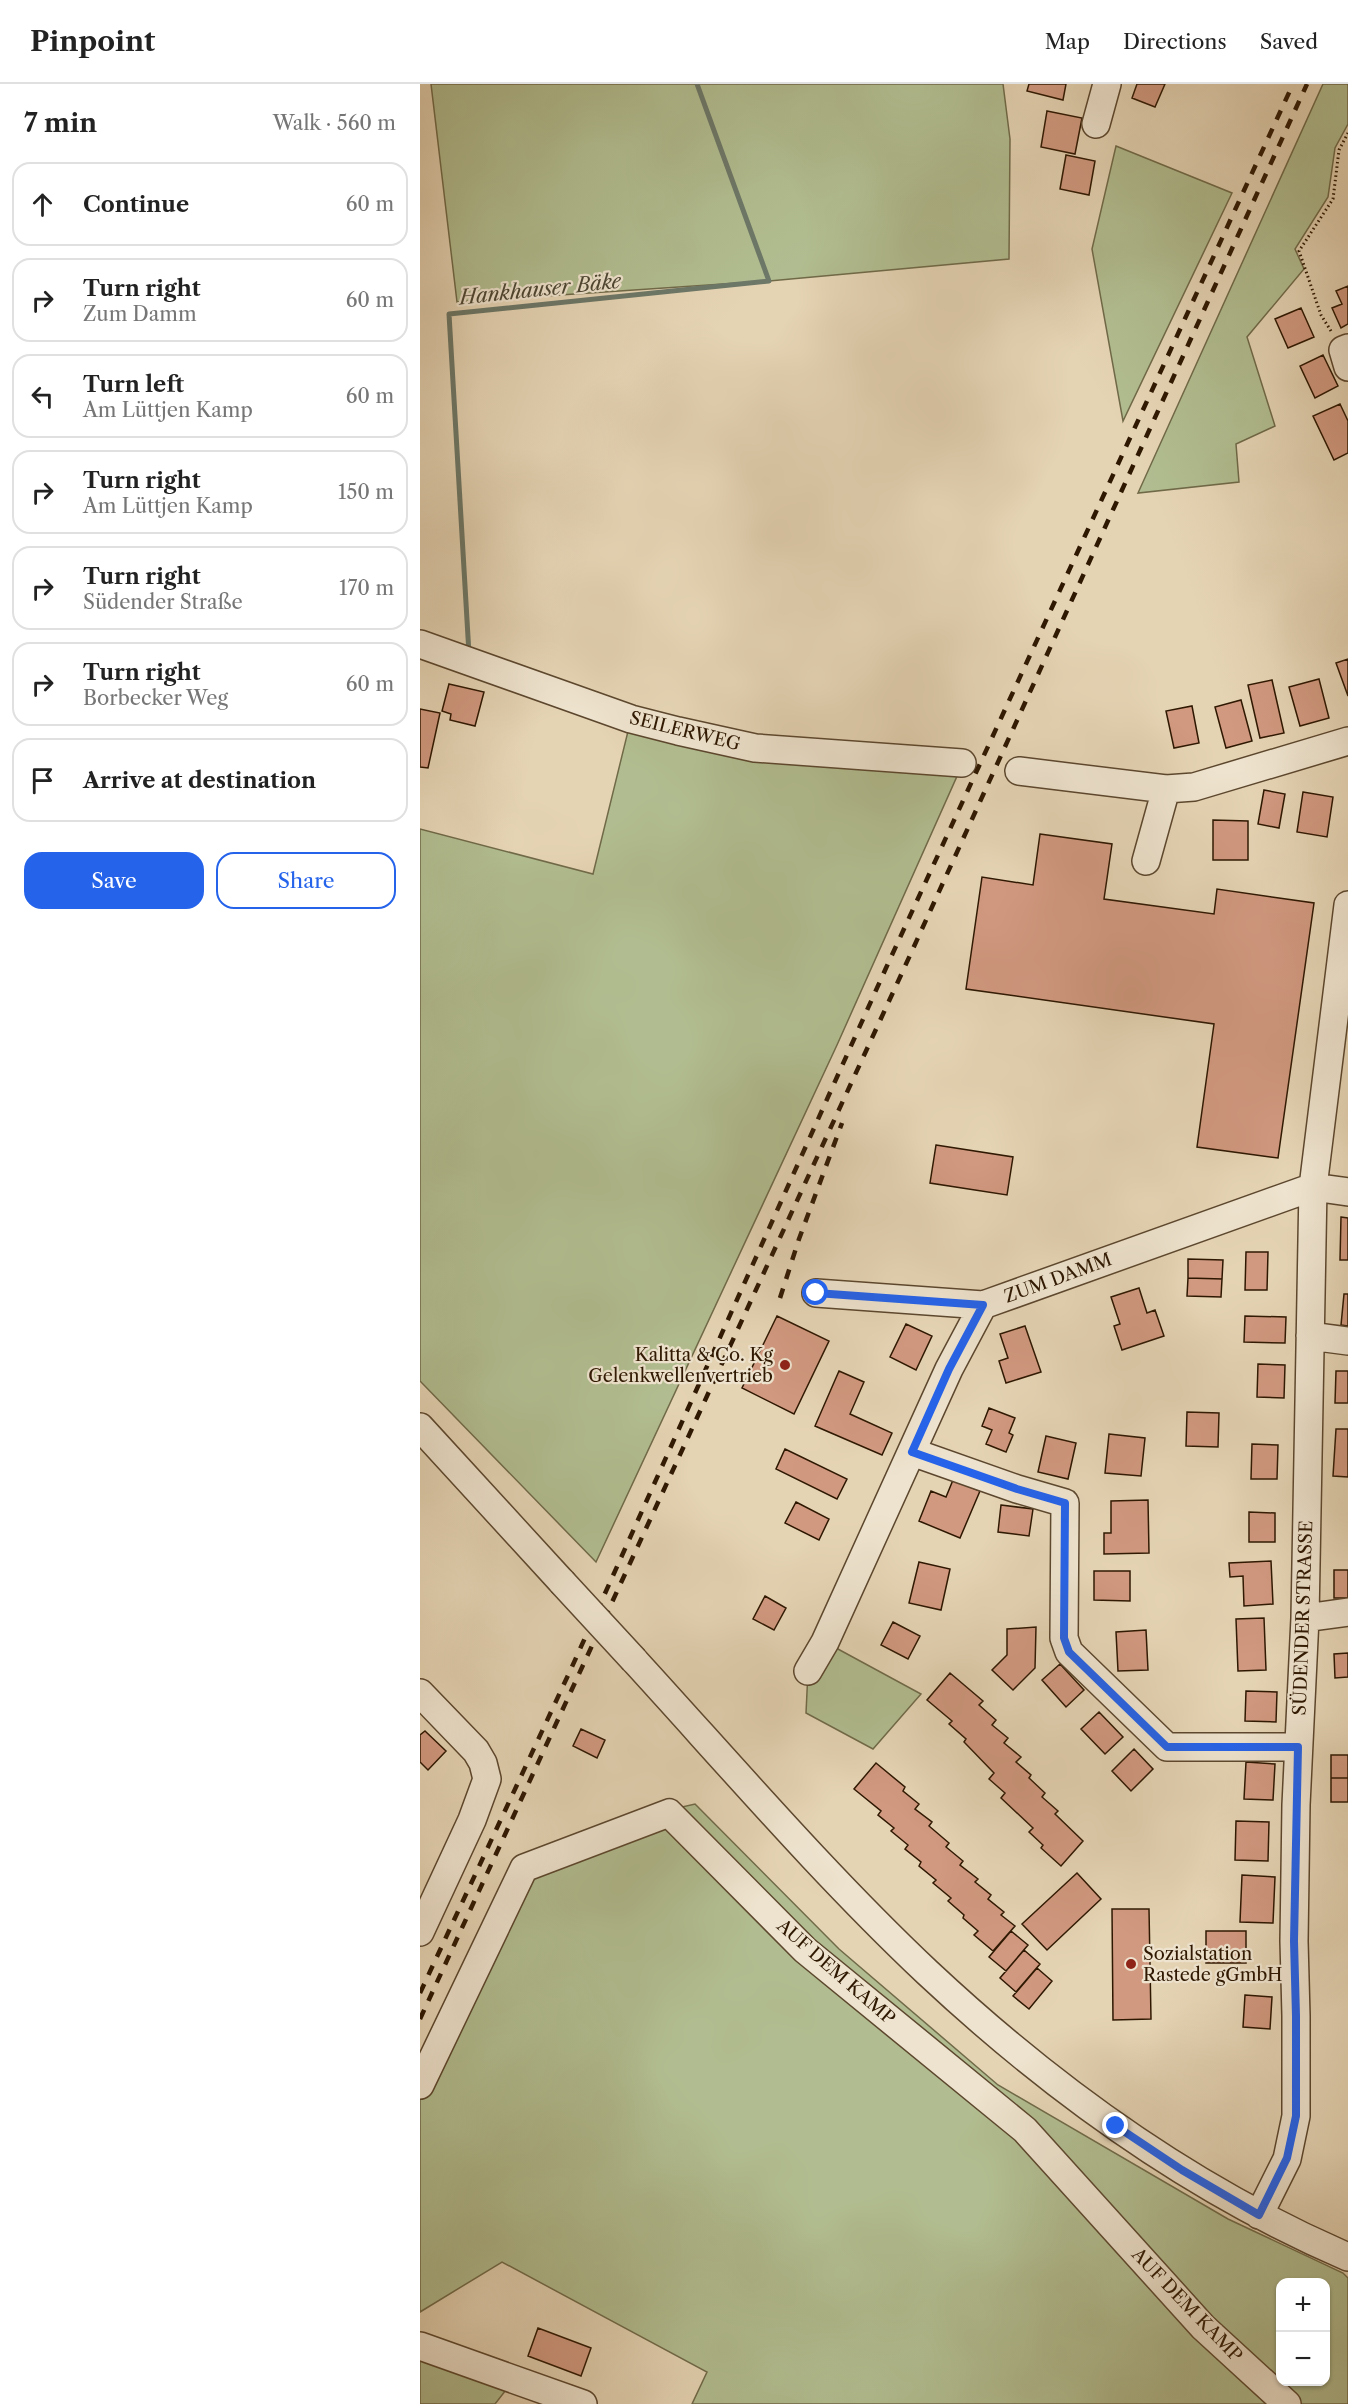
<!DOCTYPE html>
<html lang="en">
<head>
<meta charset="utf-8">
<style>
  :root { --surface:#fff; --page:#f6f6f6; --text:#222; --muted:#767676; --line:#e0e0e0; --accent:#2563eb }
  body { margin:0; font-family:"Libre Caslon Text",serif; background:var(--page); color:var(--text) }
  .controls { position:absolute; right:18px; bottom:18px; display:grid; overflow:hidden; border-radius:12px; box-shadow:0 2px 4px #0004 }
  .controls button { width:54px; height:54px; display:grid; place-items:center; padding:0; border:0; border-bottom:2px solid var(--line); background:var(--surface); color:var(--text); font:30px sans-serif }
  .stop { position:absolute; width:18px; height:18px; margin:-14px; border:4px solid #2563eb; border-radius:50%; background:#fff }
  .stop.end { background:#2563eb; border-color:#fff; box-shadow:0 2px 6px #0008 }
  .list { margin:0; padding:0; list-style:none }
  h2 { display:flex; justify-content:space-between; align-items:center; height:78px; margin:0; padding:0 24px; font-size:26px }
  h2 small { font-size:20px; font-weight:400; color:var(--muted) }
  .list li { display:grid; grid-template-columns:39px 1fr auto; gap:18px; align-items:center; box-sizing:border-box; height:84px; margin:0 12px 12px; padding:0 12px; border:2px solid var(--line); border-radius:18px }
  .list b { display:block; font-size:22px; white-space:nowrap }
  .list p { margin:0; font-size:20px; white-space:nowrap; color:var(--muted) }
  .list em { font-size:20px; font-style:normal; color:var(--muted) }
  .actions { display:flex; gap:12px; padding:18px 24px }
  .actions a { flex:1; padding:14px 0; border:2px solid var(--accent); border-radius:18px; text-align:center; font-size:21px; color:var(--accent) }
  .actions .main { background:var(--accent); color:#fff }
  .icon { flex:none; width:33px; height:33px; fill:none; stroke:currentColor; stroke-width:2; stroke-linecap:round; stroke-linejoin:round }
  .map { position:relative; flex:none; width:928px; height:2320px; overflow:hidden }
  header { display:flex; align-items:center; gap:36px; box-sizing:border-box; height:84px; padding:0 30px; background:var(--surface); border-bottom:2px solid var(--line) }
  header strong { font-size:28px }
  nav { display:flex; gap:33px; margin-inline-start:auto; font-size:21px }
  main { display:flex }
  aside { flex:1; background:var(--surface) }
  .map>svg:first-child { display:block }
</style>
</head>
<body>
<header>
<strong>Pinpoint</strong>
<nav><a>Map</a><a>Directions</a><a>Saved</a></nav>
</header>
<main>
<aside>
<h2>7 min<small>Walk · 560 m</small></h2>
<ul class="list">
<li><svg class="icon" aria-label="ahead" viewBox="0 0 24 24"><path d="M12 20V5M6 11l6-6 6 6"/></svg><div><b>Continue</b></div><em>60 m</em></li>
<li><svg class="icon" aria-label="right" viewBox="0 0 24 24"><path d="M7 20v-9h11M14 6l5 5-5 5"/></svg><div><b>Turn right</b><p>Zum Damm</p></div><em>60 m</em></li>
<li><svg class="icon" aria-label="left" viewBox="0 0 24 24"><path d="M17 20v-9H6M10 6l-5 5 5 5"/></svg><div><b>Turn left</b><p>Am Lüttjen Kamp</p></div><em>60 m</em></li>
<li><svg class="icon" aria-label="right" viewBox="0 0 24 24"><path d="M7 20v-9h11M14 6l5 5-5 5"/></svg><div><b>Turn right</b><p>Am Lüttjen Kamp</p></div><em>150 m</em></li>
<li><svg class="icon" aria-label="right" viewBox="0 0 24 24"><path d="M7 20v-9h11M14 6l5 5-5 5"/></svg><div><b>Turn right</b><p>Südender Straße</p></div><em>170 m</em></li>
<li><svg class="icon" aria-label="right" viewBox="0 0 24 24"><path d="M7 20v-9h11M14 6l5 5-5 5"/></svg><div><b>Turn right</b><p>Borbecker Weg</p></div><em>60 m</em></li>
<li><svg class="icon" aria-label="arrive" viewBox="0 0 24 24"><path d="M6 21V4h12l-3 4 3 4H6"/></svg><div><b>Arrive at destination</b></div></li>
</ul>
<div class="actions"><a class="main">Save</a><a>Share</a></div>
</aside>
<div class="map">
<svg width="928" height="2320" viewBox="0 0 928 2320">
  <rect width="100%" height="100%" fill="#e5d4b4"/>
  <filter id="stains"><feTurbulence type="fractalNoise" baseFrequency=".00333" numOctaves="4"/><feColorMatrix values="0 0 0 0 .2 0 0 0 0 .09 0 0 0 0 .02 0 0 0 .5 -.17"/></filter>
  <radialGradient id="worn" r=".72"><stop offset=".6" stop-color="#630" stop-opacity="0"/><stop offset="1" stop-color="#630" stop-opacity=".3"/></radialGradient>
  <path fill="#b1bd90" stroke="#706a49" stroke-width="1.5" fill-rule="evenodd" d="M11 0H583L590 55 589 175 349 197 37 218Z
    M903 0H928V40L915 64 908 113 875 165 884 185 827 253 855 342 816 360 819 398 718 409Z
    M696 62 812 109 703 337 672 165Z
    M211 635 542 681 417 961 176 1478 0 1297V745L173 790Z
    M405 1558 501 1610 453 1665 386 1629 388 1587Z
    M275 1720 419 1865 578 2001 808 2135 923 2189 928 2194V2320H272L287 2288 82 2178 0 2228V1990L91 1786 249 1726ZM860 2198H906V2298H860Z
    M0 2263 93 2297 75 2320H0Z"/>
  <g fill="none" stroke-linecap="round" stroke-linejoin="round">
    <path stroke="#6d7868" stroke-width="5" d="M49 570 29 230 349 197 277 0"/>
  </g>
  <path fill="#d19980" stroke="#2f1802" stroke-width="1.5" d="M609 0H646L643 16 607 7Z
    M717 0H745L735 23 712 14Z
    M627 27 662 34 655 70 621 63Z
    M646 71 675 77 669 111 640 105Z
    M928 202V240L921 244 912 224 922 220 916 207Z
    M881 224 894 253 868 264 855 235Z
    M903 271 918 302 895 314 880 282Z
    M920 320 928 337V369L914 376 893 332Z
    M928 575V612L916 579Z
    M899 595 909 634 880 642 869 603Z
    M852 596 864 649 840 654 828 601Z
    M29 600 64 608 55 642 30 636 31 630 22 627Z
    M821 616 832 657 806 664 795 623Z
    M772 622 779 659 754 664 746 627Z
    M0 625 20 629 8 684 0 683Z
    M844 706 865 710 859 744 838 740Z
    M883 708 913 713 907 753 877 748Z
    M793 736 828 737V776H793Z
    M620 750 692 760 684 815 794 830 797 805 894 819 858 1074 777 1063 794 940 546 905 562 793 613 801Z
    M516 1061 593 1073 587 1111 510 1099Z
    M921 1133 928 1134V1176H920Z
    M826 1168H848L847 1206H825Z
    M768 1175 803 1176 802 1195 768 1194Z
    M768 1194 802 1195 801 1213 767 1212Z
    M719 1204 727 1229 735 1226 744 1252 702 1266 694 1242 700 1240 691 1213Z
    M924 1210H928V1242L921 1241Z
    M357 1232 409 1257 374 1330 322 1304Z
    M825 1232 866 1233 865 1259 824 1258Z
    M486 1240 512 1252 496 1286 470 1273Z
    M605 1242 621 1288 586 1299 579 1277 588 1274 580 1250Z
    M838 1280 865 1281 864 1314 837 1313Z
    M419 1287 444 1298 430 1330 472 1349 462 1371 395 1342Z
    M916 1287H928V1319H915Z
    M569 1324 595 1334 589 1349 593 1351 586 1368 566 1360 572 1346 562 1342Z
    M767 1328 799 1329 798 1363 766 1362Z
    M916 1345H928V1393L913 1392Z
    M689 1350 725 1354 721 1392 685 1389Z
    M626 1352 656 1359 648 1395 618 1388Z
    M832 1360 858 1361 857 1395H831Z
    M365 1365 427 1395 417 1415 356 1385Z
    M533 1396 560 1407 540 1454 499 1437 511 1407 526 1413Z
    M728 1416 729 1469 684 1470V1449H691V1417Z
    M376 1418 409 1435 399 1456 365 1439Z
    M581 1421 613 1425 609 1452 578 1448Z
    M829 1428 855 1429V1458H829Z
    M851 1477 853 1520 824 1522 823 1492 810 1493 809 1479Z
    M499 1478 530 1485 521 1526 489 1519Z
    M914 1486H928V1514H914Z
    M674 1487H710V1517L674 1516Z
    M345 1512 366 1524 354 1546 333 1535Z
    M844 1534 846 1586 818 1587 816 1535Z
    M473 1538 500 1552 488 1575 461 1561Z
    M616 1543 615 1584 593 1606 572 1586 587 1571V1545Z
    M726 1546 728 1586 698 1587 696 1548Z
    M928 1569V1593L915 1594 914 1570Z
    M640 1580 664 1606 646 1623 622 1596Z
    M530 1589 563 1617 559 1621 576 1636 572 1641 588 1654 584 1659 601 1673 596 1678 611 1691 609 1694 625 1709 622 1713 638 1727 635 1730 663 1757 641 1782 621 1764 623 1761 609 1748 613 1744 581 1714 585 1709 569 1695 574 1689 544 1658 546 1655 529 1640 532 1637 507 1616Z
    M826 1607 857 1608 856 1638 825 1637Z
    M679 1628 703 1653 685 1670 661 1645Z
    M161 1645 185 1656 177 1674 153 1662Z
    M5 1647 26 1667 8 1686 0 1678V1651Z
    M714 1665 733 1685 711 1707 692 1687Z
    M911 1671H928V1694H911Z
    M826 1678 855 1680 853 1716 824 1715Z
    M456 1679 485 1703 483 1707 499 1720 495 1725 512 1738 509 1742 529 1759 526 1763 543 1777 540 1781 558 1795 555 1798 571 1811 568 1815 584 1828 581 1831 595 1842 573 1867 554 1851 558 1847 543 1834 544 1831 528 1817 531 1814 513 1799 516 1796 499 1782 501 1778 485 1765 488 1761 471 1747 474 1744 458 1731 461 1727 434 1705Z
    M911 1694H928V1718H911Z
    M816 1737 849 1738 848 1777 815 1776Z
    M657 1789 681 1815 627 1866 602 1840Z
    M822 1791 855 1793 853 1839 820 1838Z
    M692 1825H729L731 1935 693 1936Z
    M591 1847 608 1861 586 1887 569 1873Z
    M786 1847H826V1879H786Z
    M604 1866 620 1880 596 1908 580 1894Z
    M617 1884 632 1897 609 1925 593 1912Z
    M825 1911 852 1913 850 1945 823 1943Z
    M118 2244 171 2264 161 2292 108 2272Z"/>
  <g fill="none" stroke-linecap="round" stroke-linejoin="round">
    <defs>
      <path id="minor" d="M676 40 687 0
        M928 264 923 266 928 283
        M0 560 211 635 258 647 335 664 542 679
        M599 687 746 705 774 703 928 657
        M726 777 746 705
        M396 1209 563 1221
        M890 1252 928 1257
        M0 1343 142 1498
        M492 1368 597 1405 645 1419 644 1554 649 1568 747 1663H878
        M885 1534 928 1528
        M214 1576C310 1681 404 1791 508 1889 632 2005 772 2106 928 2173
        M388 1587 405 1558 529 1285 563 1221 893 1103 928 1108
        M0 1609 56 1667 63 1679 67 1695 52 1736 0 1848
        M0 2001 104 1784 249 1729 385 1866 605 2046 783 2243 867 2320
        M839 2131 867 2075 876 2032V1932L874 1857 876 1721 885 1534 893 1103 928 821
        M0 2262 163 2320"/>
    </defs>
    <use href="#minor" stroke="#5c472e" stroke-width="30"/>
    <path stroke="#2f1802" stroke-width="3" stroke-dasharray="1.5 3" stroke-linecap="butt" d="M911 247 901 231 879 167 913 115 919 66 928 49"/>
    <use href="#minor" stroke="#eee3ce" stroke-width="27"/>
    <path stroke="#2f1802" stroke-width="4.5" stroke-dasharray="10 10" stroke-linecap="butt" d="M360 1214 379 1155 422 1039
      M0 1909 151 1585 466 884 873 0
      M0 1935 481 891 887 0"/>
    <defs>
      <path id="minor-bridge" d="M142 1498 214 1576"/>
    </defs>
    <use href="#minor-bridge" stroke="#5c472e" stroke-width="30" stroke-linecap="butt"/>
    <use href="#minor-bridge" stroke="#eee3ce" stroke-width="27"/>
  </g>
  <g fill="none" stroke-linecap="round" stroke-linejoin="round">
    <path stroke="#2563eb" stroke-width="8" d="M396 1209 563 1221 529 1285 492 1368 597 1405 645 1419 644 1554 649 1568 747 1663H878L874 1857 876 1932V2032L867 2074 839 2131 762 2086 696 2042"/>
  </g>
  <g fill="#8f2418" stroke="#eee3ce" stroke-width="2">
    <circle cx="365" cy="1281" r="6"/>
    <circle cx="711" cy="1880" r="6"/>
  </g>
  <g text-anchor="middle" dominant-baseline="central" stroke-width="4.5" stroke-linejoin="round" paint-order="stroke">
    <g font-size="18" fill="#2f1802" stroke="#eee3ce">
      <text transform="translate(265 647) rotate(14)">SEILERWEG</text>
      <text transform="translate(638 1194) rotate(-20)">ZUM DAMM</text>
      <text transform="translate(883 1534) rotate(-88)">SÜDENDER STRASSE</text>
      <text transform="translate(416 1888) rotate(41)">AUF DEM KAMP</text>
      <text transform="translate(767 2221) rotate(46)">AUF DEM KAMP</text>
    </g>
    <g font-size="18" fill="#2f1802" stroke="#eee3ce" text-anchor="end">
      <text x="353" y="1271">Kalitta &amp; Co. Kg<tspan x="353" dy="21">Gelenkwellenvertrieb</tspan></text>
      <text x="723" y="1870" text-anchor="start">Sozialstation<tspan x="723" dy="21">Rastede gGmbH</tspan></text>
    </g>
    <g font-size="20" font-style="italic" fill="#4e4835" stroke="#eee3ce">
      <text transform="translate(120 205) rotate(-6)">Hankhauser Bäke</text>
    </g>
  </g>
  <rect width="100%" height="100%" filter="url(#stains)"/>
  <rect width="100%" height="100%" fill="url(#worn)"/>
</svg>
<div class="controls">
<button>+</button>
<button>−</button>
</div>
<div class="stop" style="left:396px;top:1209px"></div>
<div class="stop end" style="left:696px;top:2042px"></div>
</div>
</main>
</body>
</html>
